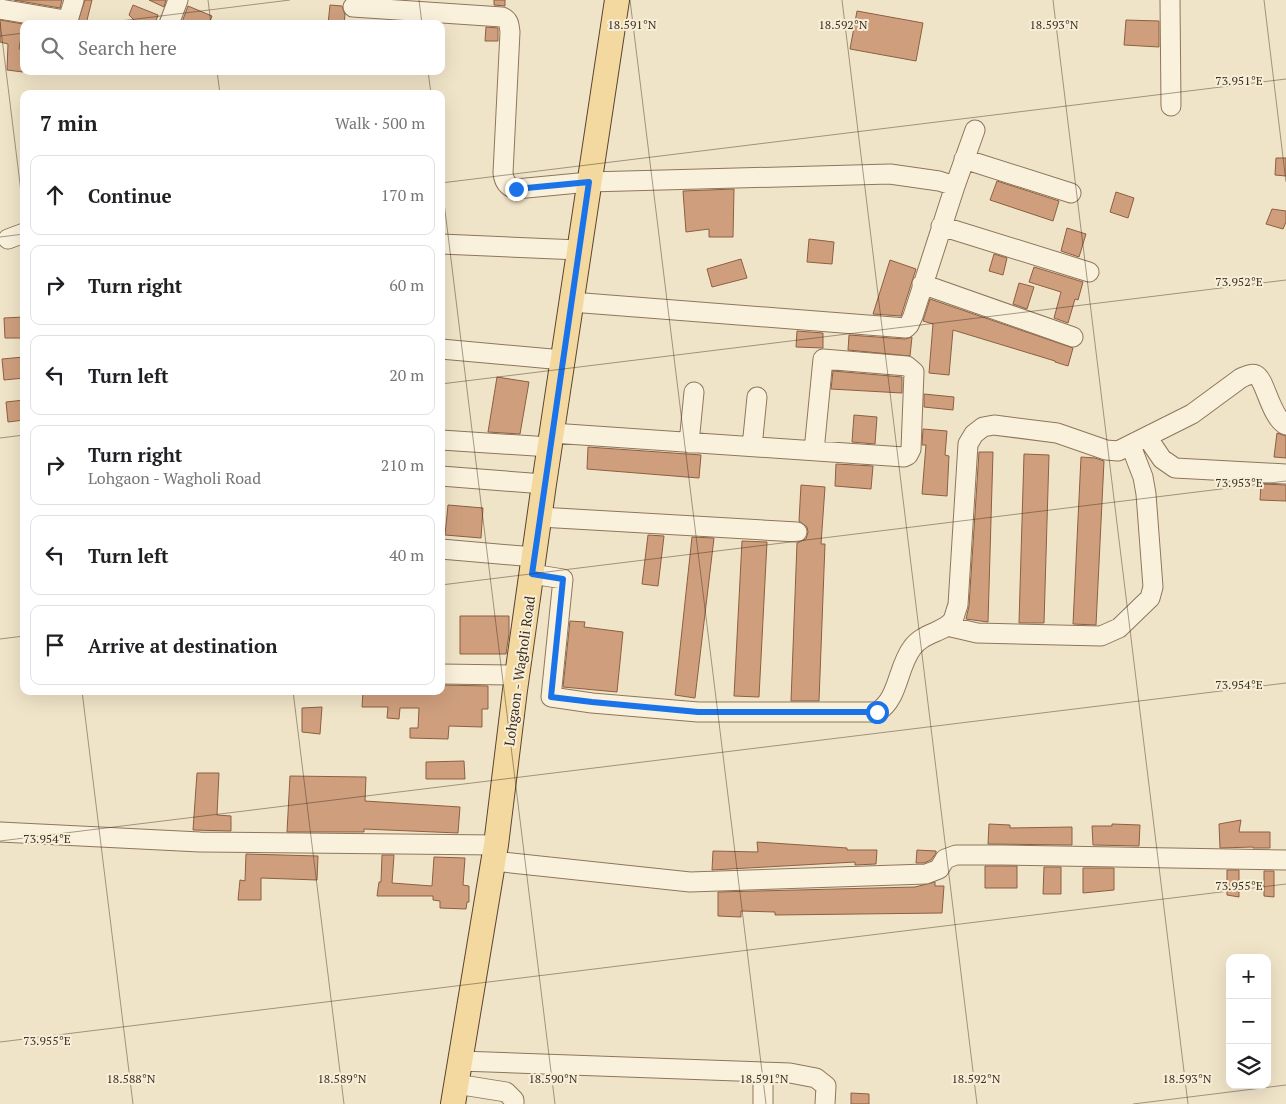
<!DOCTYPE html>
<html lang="en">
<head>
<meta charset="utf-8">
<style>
  :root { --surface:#fff; --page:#f6f6f6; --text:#202124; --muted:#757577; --line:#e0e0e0 }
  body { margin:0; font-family:"PT Serif",serif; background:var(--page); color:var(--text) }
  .controls { position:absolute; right:15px; bottom:15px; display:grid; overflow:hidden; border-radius:10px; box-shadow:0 5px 20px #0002 }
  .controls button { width:45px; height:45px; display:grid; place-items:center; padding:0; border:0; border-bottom:1px solid var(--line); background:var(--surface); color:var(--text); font:25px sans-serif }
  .stop { position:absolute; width:15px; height:15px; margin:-11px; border:4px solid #1a73e8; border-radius:50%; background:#fff }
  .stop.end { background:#1a73e8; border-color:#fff; box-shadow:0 1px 5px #0008 }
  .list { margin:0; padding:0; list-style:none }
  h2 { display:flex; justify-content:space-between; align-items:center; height:65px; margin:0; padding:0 20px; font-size:21px }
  h2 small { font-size:16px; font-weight:400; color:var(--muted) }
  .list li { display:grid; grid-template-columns:32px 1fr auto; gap:15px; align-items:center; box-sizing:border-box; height:80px; margin:0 10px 10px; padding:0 10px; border:1px solid var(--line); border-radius:10px }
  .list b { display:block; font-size:19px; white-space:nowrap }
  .list p { margin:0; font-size:16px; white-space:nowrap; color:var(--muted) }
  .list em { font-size:16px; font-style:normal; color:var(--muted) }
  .icon { flex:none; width:28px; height:28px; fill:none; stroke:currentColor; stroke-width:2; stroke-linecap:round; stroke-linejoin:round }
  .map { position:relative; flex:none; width:1286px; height:1104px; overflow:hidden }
  .search { position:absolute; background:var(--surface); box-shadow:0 5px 20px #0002; left:20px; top:20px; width:425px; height:55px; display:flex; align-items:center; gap:12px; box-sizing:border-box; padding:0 18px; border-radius:10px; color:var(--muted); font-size:19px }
  .panel { position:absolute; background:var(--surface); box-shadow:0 5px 20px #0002; left:20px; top:90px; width:425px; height:605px; border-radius:10px }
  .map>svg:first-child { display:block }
</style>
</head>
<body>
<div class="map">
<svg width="1286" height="1104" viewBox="0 0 1286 1104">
  <rect width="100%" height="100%" fill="#f0e4c8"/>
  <path fill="#cf9f7d" stroke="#8d5f41" d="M14 0H62L60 8Z
    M85 0H92L86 24H77Z
    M149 0H166L164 7Z
    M494 0H505V6L494 5Z
    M133 5 158 15 155 24H138L129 15Z
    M330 5 342 6 345 15 344 24H328Z
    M188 6 212 16 209 24H187L182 22Z
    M857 11 923 23 916 61 850 49Z
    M0 20 23 24 19 49 23 50V72L7 70 8 44 0 42Z
    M1126 20 1159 21V47L1124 45Z
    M486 27 498 28V41H485Z
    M1276 158H1286V176L1275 175Z
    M997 181 1059 201 1053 221 990 200Z
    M734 189 733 237H709V229L686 232 683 191Z
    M1116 192 1134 198 1128 218 1110 212Z
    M1272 209 1286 211V222L1283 229 1266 224Z
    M1067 228 1086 234 1079 257 1061 251Z
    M809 239 834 242 832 264 807 262Z
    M994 254 1007 258 1003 275 989 271Z
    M741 259 747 278 712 287 707 269Z
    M890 260 916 269 901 316 873 314Z
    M1034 267 1083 282 1078 300 1075 299 1068 323 1054 318 1061 292 1029 282Z
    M1019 283 1034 287 1027 309 1013 304Z
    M930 299 1073 348 1068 366 1055 362V361L953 330 949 375 929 373 933 324 923 321Z
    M24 317V338H5L4 318Z
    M797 331 823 333V348L796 347Z
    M849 335 905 339 912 337 910 356 848 350Z
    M24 357V378L4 380 2 359Z
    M833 371 902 377V393L831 389Z
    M497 377 529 382 520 434 488 432Z
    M924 394 954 397 953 410 924 407Z
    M24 400V420L8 422 6 402Z
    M854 415 877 417 875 444 852 442Z
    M923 429 947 431 945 455 949 456 947 496 922 494 926 445H922Z
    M1277 433 1286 436V458L1274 457Z
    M588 447 701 455 699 478 587 469Z
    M979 452H993L988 622 966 619 969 606Z
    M1024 454 1049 455 1044 623H1019Z
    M1081 457 1095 458 1104 461 1096 625 1073 624Z
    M836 464 873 466 871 489 835 486Z
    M1261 484 1286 485V501L1260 500Z
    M801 485 825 487 821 544H825L819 701H791L797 543 806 539 808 532 807 527 799 521Z
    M448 505 483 508 481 538 445 535Z
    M648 535 664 536 658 586 642 584Z
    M692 537 714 538 695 698 675 695Z
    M742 541 767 542 759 697 734 696Z
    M460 616H509V634L506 654H460Z
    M570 621 585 622 584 627 623 632 617 692 563 687Z
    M441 685 488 686V709H482V727L449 726 448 739 410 738V728H418L419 708H400L399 719 387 718 388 707H362L363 691H441Z
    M322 707 320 734 302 732V708Z
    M464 761 465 779H426V762Z
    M197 773H219L217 815 231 816V831L193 830Z
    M290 776 366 777 365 801 460 807 458 833 364 829V832H287Z
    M1241 820 1239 832H1270V848H1253V847L1220 848 1219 824Z
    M989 824 1010 825V828L1072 827V845L988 844Z
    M1112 824 1140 825 1139 846 1093 845 1092 826H1112Z
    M757 842 847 848V850H877L876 864 855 865V862L712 870 713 851 758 852Z
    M917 850 936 851V853L931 860 924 863H916Z
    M246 854 318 856 317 880 261 878V900H238L240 880 245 881Z
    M382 855H394L392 883 432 886 434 857 465 858 463 885 469 886V902H467L466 909 440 908V901L433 900V896H377L379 882H381Z
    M985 866H1017V888H985Z
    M1044 867H1061V894H1043Z
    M1083 868H1114V890L1083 893Z
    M1227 870H1239V897L1227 895Z
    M1264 871H1274V897L1264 896Z
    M935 882V886H944L942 913 775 915V912L741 911V917L718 916V892L915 887Z
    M851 1093 869 1094V1104H851Z"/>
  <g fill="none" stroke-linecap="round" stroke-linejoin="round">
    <defs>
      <path id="minor" d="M1170 0 1171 106
        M353 7 502 17C509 20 509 24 510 32L503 173C504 182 508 187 516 189L589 182 890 174 939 181 955 186 913 316 909 325 906 328 571 302
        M0 9 65 20 69 17 74 0
        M169 24 178 0
        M964 159 1071 193
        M955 186 975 130
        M941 226 1089 272
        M8 239 24 233
        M441 244 579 250
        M922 284 1073 337
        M441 349 563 360
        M552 433C669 441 786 450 904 457L908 455 911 449 914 372 907 366 823 359 814 451
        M1147 437 1162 459 1175 468 1286 474
        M441 440 550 447
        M689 443 694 392
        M752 447 757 397
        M441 476 544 484
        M540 517 797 532
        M441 549 534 557
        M532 574 563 579 551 697 592 703 698 712H877C899 699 897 668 912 648 923 632 944 633 953 620 955 615 956 610 958 605L968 444 974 434 983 427 994 425 1057 433 1106 450 1118 451 1192 414 1241 378C1246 376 1251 373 1256 375 1265 379 1271 418 1286 425
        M947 626 977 633 1101 636 1119 628 1150 598 1153 587 1146 494 1143 477 1131 446
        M441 674 517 675
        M0 832 200 842 496 845
        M493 861 690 882 926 874 939 869 945 859 956 855H1003L1286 860
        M460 1061 790 1073 816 1078 826 1086 825 1104
        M763 1072V1104
        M456 1084 506 1092 514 1100V1104"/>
      <path id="major" d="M453 1104 496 845 515 690 544 484 617 0"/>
    </defs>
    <use href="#minor" stroke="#8d765c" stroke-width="21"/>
    <use href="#major" stroke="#5b4430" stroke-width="26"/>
    <use href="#minor" stroke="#faf1dc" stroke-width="19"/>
    <use href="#major" stroke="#f3d9a0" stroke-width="24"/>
  </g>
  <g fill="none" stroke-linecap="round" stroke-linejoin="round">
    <path stroke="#1a73e8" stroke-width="6" d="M516 189 589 182 532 574 563 579 551 697 592 702 698 712H877"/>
  </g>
  <path fill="none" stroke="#3d2e20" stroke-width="1" stroke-opacity="0.45" d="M208 0 211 24M419 0 422 24M630 0 766 1104M842 0 977 1104M1053 0 1188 1104M1264 0 1286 182M0 22 24 216M96 24 290 0M0 36 24 33M217 71 220 94M428 71 431 94M441 178 555 1104M441 183 1286 79M0 237 24 234M441 384 1286 280M0 438 24 435M441 585 1286 481M0 639 24 636M82 691 133 1104M293 691 344 1104M0 841 1286 683M0 1042 1286 884M1133 1104 1286 1085"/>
  <g text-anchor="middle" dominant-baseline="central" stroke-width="4" stroke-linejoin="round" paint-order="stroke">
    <g font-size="14" fill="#3d2e20" stroke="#f7eed8">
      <text transform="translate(519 671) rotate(-82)">Lohgaon - Wagholi Road</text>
    </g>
  </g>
  <g font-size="12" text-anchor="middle" fill="#3d2e20" stroke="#f7eed8" stroke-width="4" stroke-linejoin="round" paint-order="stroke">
    <text x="632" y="29">18.591°N</text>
    <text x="843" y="29">18.592°N</text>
    <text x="1054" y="29">18.593°N</text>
    <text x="1239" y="85">73.951°E</text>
    <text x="1239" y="286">73.952°E</text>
    <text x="1239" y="487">73.953°E</text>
    <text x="1239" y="689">73.954°E</text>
    <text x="47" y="843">73.954°E</text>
    <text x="1239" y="890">73.955°E</text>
    <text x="47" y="1045">73.955°E</text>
    <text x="131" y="1083">18.588°N</text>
    <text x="342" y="1083">18.589°N</text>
    <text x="553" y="1083">18.590°N</text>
    <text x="764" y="1083">18.591°N</text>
    <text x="976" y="1083">18.592°N</text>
    <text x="1187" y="1083">18.593°N</text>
  </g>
</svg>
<div class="controls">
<button>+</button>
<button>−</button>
<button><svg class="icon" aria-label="layers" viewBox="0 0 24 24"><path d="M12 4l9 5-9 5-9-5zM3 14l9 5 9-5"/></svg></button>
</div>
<div class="stop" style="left:877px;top:712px"></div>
<div class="stop end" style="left:516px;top:189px"></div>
<div class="search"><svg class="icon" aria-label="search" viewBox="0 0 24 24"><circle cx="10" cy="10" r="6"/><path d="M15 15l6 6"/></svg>Search here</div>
<section class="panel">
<h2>7 min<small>Walk · 500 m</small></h2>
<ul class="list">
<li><svg class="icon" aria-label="ahead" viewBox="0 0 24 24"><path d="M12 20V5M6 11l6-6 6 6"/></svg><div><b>Continue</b></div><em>170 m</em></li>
<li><svg class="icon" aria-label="right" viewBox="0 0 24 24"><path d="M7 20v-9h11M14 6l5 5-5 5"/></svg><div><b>Turn right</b></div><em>60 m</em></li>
<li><svg class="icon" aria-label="left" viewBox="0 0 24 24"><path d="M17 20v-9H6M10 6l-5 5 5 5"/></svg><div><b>Turn left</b></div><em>20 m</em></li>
<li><svg class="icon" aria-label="right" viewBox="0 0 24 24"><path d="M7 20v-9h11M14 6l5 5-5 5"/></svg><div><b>Turn right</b><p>Lohgaon - Wagholi Road</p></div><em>210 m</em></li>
<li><svg class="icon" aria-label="left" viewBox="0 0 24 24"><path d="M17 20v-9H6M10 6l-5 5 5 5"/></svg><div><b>Turn left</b></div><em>40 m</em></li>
<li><svg class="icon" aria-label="arrive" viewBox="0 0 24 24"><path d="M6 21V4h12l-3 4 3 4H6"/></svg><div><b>Arrive at destination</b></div></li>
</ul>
</section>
</div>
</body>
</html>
